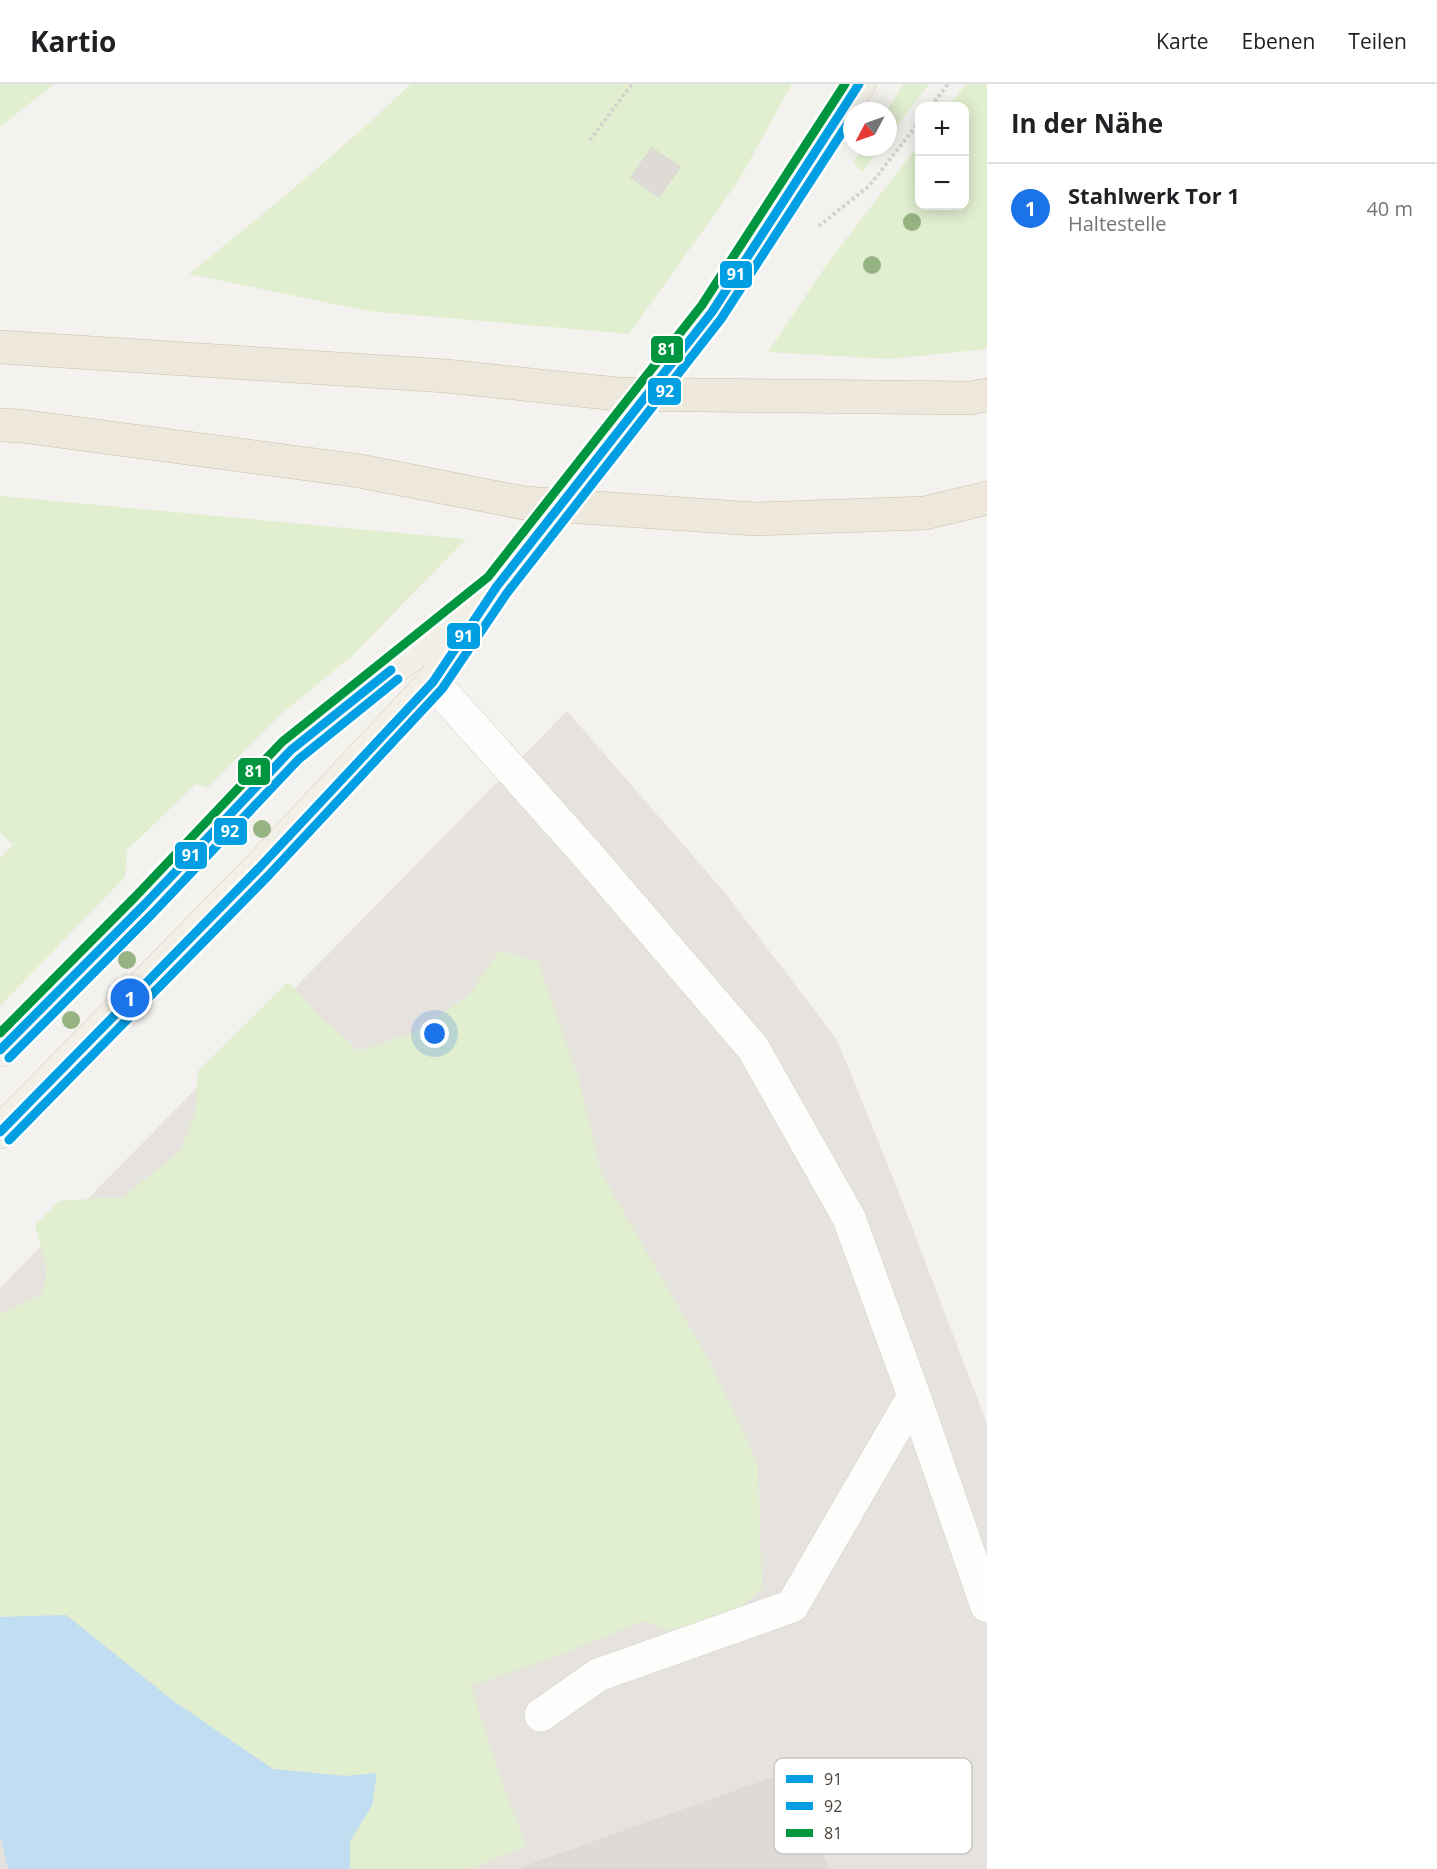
<!DOCTYPE html>
<html lang="de">
<head>
<meta charset="utf-8">
<style>
  :root { --surface:#fff; --page:#f6f6f6; --text:#202124; --muted:#757577; --line:#e0e0e0; --accent:#1a73e8 }
  body { margin:0; font-family:"Open Sans",sans-serif; background:var(--page); color:var(--text) }
  .controls { position:absolute; right:18px; top:18px; display:grid; overflow:hidden; border-radius:12px; box-shadow:0 3px 15px #0003 }
  .controls button { width:54px; height:54px; display:grid; place-items:center; padding:0; border:0; border-bottom:2px solid var(--line); background:var(--surface); color:var(--text); font:30px sans-serif }
  .compass { position:absolute; left:843px; top:18px; width:54px; height:54px; border-radius:50%; background:var(--surface); box-shadow:0 3px 15px #0003; rotate:229deg }
  .you { position:absolute; left:435px; top:950px; width:21px; height:21px; margin:-15px; border:4px solid #fff; border-radius:50%; background:#1a73e8; box-shadow:0 0 0 9px #1a73e833 }
  .badge { display:grid; place-items:center; width:39px; height:39px; border-radius:50%; background:var(--accent); color:#fff; font-size:20px; font-weight:700 }
  .pin { position:absolute; translate:-50% -50%; border:3px solid #fff; box-shadow:0 2px 6px #0006 }
  .list { margin:0; padding:0; list-style:none }
  h2 { display:flex; justify-content:space-between; align-items:center; height:78px; margin:0; padding:0 24px; font-size:26px }
  h2 small { font-size:20px; font-weight:400; color:var(--muted) }
  .list li { display:grid; grid-template-columns:39px 1fr auto; gap:18px; align-items:center; box-sizing:border-box; height:90px; padding:0 24px; border-top:2px solid var(--line) }
  .list b { display:block; font-size:22px; white-space:nowrap }
  .list p { margin:0; font-size:20px; white-space:nowrap; color:var(--muted) }
  .list em { font-size:20px; font-style:normal; color:var(--muted) }
  .map { position:relative; flex:none; width:987px; height:1785px; overflow:hidden }
  header { display:flex; align-items:center; gap:36px; box-sizing:border-box; height:84px; padding:0 30px; background:var(--surface); border-bottom:2px solid var(--line) }
  header strong { font-size:28px }
  nav { display:flex; gap:33px; margin-inline-start:auto; font-size:21px }
  main { display:flex }
  aside { flex:1; background:var(--surface) }
  .map>svg:first-child { display:block }
</style>
</head>
<body>
<header>
<strong>Kartio</strong>
<nav><a>Karte</a><a>Ebenen</a><a>Teilen</a></nav>
</header>
<main>
<div class="map">
<svg width="987" height="1785" viewBox="0 0 987 1785">
  <rect width="100%" height="100%" fill="#f4f2ee"/>
  <path fill="#e6e2de" d="M567 627 726 810 837 956 894 1096 987 1340V1785H0V1204Z"/>
  <path fill="#e1eecf" d="M0 0H54L0 43Z
    M411 0H792L739 96 629 250 368 227 189 190C265 129 340 67 411 0Z
    M904 0H929L888 54V27H886Z
    M966 0H987V265L889 275 768 268 827 180 919 60 920 122H964V22H949Z
    M863 63H881L862 88 853 78Z
    M0 412 466 455 352 572 280 631 207 704 196 700 127 766 125 793 0 922V774L13 761 0 748Z
    M499 867 538 877 578 993 601 1089 709 1276 758 1380 762 1503 729 1535 670 1548 644 1537 544 1577 471 1602 495 1678 526 1762 470 1785H350V1757L372 1722 376 1690 345 1692 273 1685 172 1616 66 1531 0 1533V1230L43 1210 47 1184 35 1141 59 1117 123 1113 181 1066 195 1029 198 987 288 898 321 933 359 967 415 948 469 911Z"/>
  <path fill="#c0ddf1" d="M66 1531 172 1616 273 1685 345 1692 377 1689 372 1722 350 1757V1785H8L0 1752V1533Z"/>
  <path fill="#dedbd6" stroke="#dcd9d4" stroke-width="1.5" d="M652 64 680 83 659 113 631 93Z
    M793 1687 828 1785H519Z"/>
  <g fill="none" stroke-linecap="round" stroke-linejoin="round">
    <defs>
      <path id="minor" d="M433 598 585 768 753 964 849 1134 914 1312 987 1522
        M541 1631 598 1591 792 1522 914 1312"/>
      <path id="major" d="M712 228 859 0
        M0 966 144 821 291 666 472 522
        M0 1048 259 784 433 598 497 502"/>
      <path id="highway" d="M0 263 446 292 617 310 970 314 987 311
        M0 341 21 342 360 387 524 419 755 435 925 429 987 414"/>
    </defs>
    <use href="#minor" stroke="#d2d0cb" stroke-width="34"/>
    <use href="#major" stroke="#d6cebb" stroke-width="34"/>
    <use href="#highway" stroke="#ccbfa9" stroke-width="34"/>
    <path stroke="#d3d2cc" stroke-width="4" stroke-dasharray="3 3" stroke-linecap="butt" d="M931 22 948 0
      M590 56 632 0
      M819 142 869 102 920 37"/>
    <use href="#minor" stroke="#fdfdfc" stroke-width="33"/>
    <use href="#major" stroke="#f2efe6" stroke-width="33"/>
    <use href="#highway" stroke="#ede8db" stroke-width="33"/>
    <defs>
      <path id="major-bridge" d="M497 502 712 228"/>
    </defs>
    <use href="#major-bridge" stroke="#d6cebb" stroke-width="34" stroke-linecap="butt"/>
    <use href="#major-bridge" stroke="#f2efe6" stroke-width="33"/>
    <defs>
      <path id="bus-1" d="M0 966 144 821 291 666 391 586
        M0 1048 259 784 433 598 497 502 712 228 859 0"/>
      <path id="bus-2" d="M9 974 153 829 299 675 398 595
        M9 1056 268 792 442 605 507 509 721 235 852 33"/>
      <path id="bus-3" d="M0 949 135 813 282 658 488 493 702 221 845 0"/>
    </defs>
    <use href="#bus-1" stroke="#fff" stroke-width="14"/>
    <use href="#bus-2" stroke="#fff" stroke-width="14"/>
    <use href="#bus-3" stroke="#fff" stroke-width="14"/>
    <use href="#bus-1" stroke="#009fe3" stroke-width="9"/>
    <use href="#bus-2" stroke="#009fe3" stroke-width="9"/>
    <use href="#bus-3" stroke="#009640" stroke-width="9"/>
  </g>
  <g fill="#96b382">
    <circle cx="912" cy="138" r="9"/>
    <circle cx="872" cy="181" r="9"/>
    <circle cx="262" cy="745" r="9"/>
    <circle cx="127" cy="876" r="9"/>
    <circle cx="71" cy="936" r="9"/>
  </g>
  <rect x="774" y="1674" width="198" height="96" rx="9" fill="#fff" stroke="#c9c7c4" stroke-width="1.5"/>
  <rect x="786" y="1691" width="27" height="8" fill="#009fe3"/>
  <rect x="786" y="1718" width="27" height="8" fill="#009fe3"/>
  <rect x="786" y="1745" width="27" height="8" fill="#009640"/>
  <g font-size="16" fill="#4b4439">
    <text x="824" y="1701">91</text>
    <text x="824" y="1728">92</text>
    <text x="824" y="1755">81</text>
  </g>
  <g stroke="#fff" stroke-width="2">
    <rect x="719" y="176" width="34" height="29" rx="6" fill="#009fe3"/>
    <rect x="650" y="251" width="34" height="29" rx="6" fill="#009640"/>
    <rect x="647" y="293" width="35" height="29" rx="6" fill="#009fe3"/>
    <rect x="446" y="538" width="35" height="28" rx="6" fill="#009fe3"/>
    <rect x="237" y="673" width="34" height="29" rx="6" fill="#009640"/>
    <rect x="213" y="733" width="35" height="29" rx="6" fill="#009fe3"/>
    <rect x="174" y="757" width="34" height="29" rx="6" fill="#009fe3"/>
  </g>
  <g font-size="16" text-anchor="middle" font-weight="bold" fill="#fff">
    <text x="736" y="196">91</text>
    <text x="667" y="271">81</text>
    <text x="665" y="313">92</text>
    <text x="464" y="558">91</text>
    <text x="254" y="693">81</text>
    <text x="230" y="753">92</text>
    <text x="191" y="777">91</text>
  </g>
</svg>
<div class="controls">
<button>+</button>
<button>−</button>
</div>
<svg class="compass" viewBox="-18 -18 36 36"><path d="M0-13l5 13h-10z" fill="#e53935"/><path d="M0 13l5-13h-10z" fill="#757577"/></svg>
<div class="you"></div>
<div class="pin badge" style="left:130px;top:914px">1</div>
</div>
<aside>
<h2>In der Nähe<small></small></h2>
<ul class="list">
<li><span class="badge">1</span><div><b>Stahlwerk Tor 1</b><p>Haltestelle</p></div><em>40 m</em></li>
</ul>
</aside>
</main>
</body>
</html>
